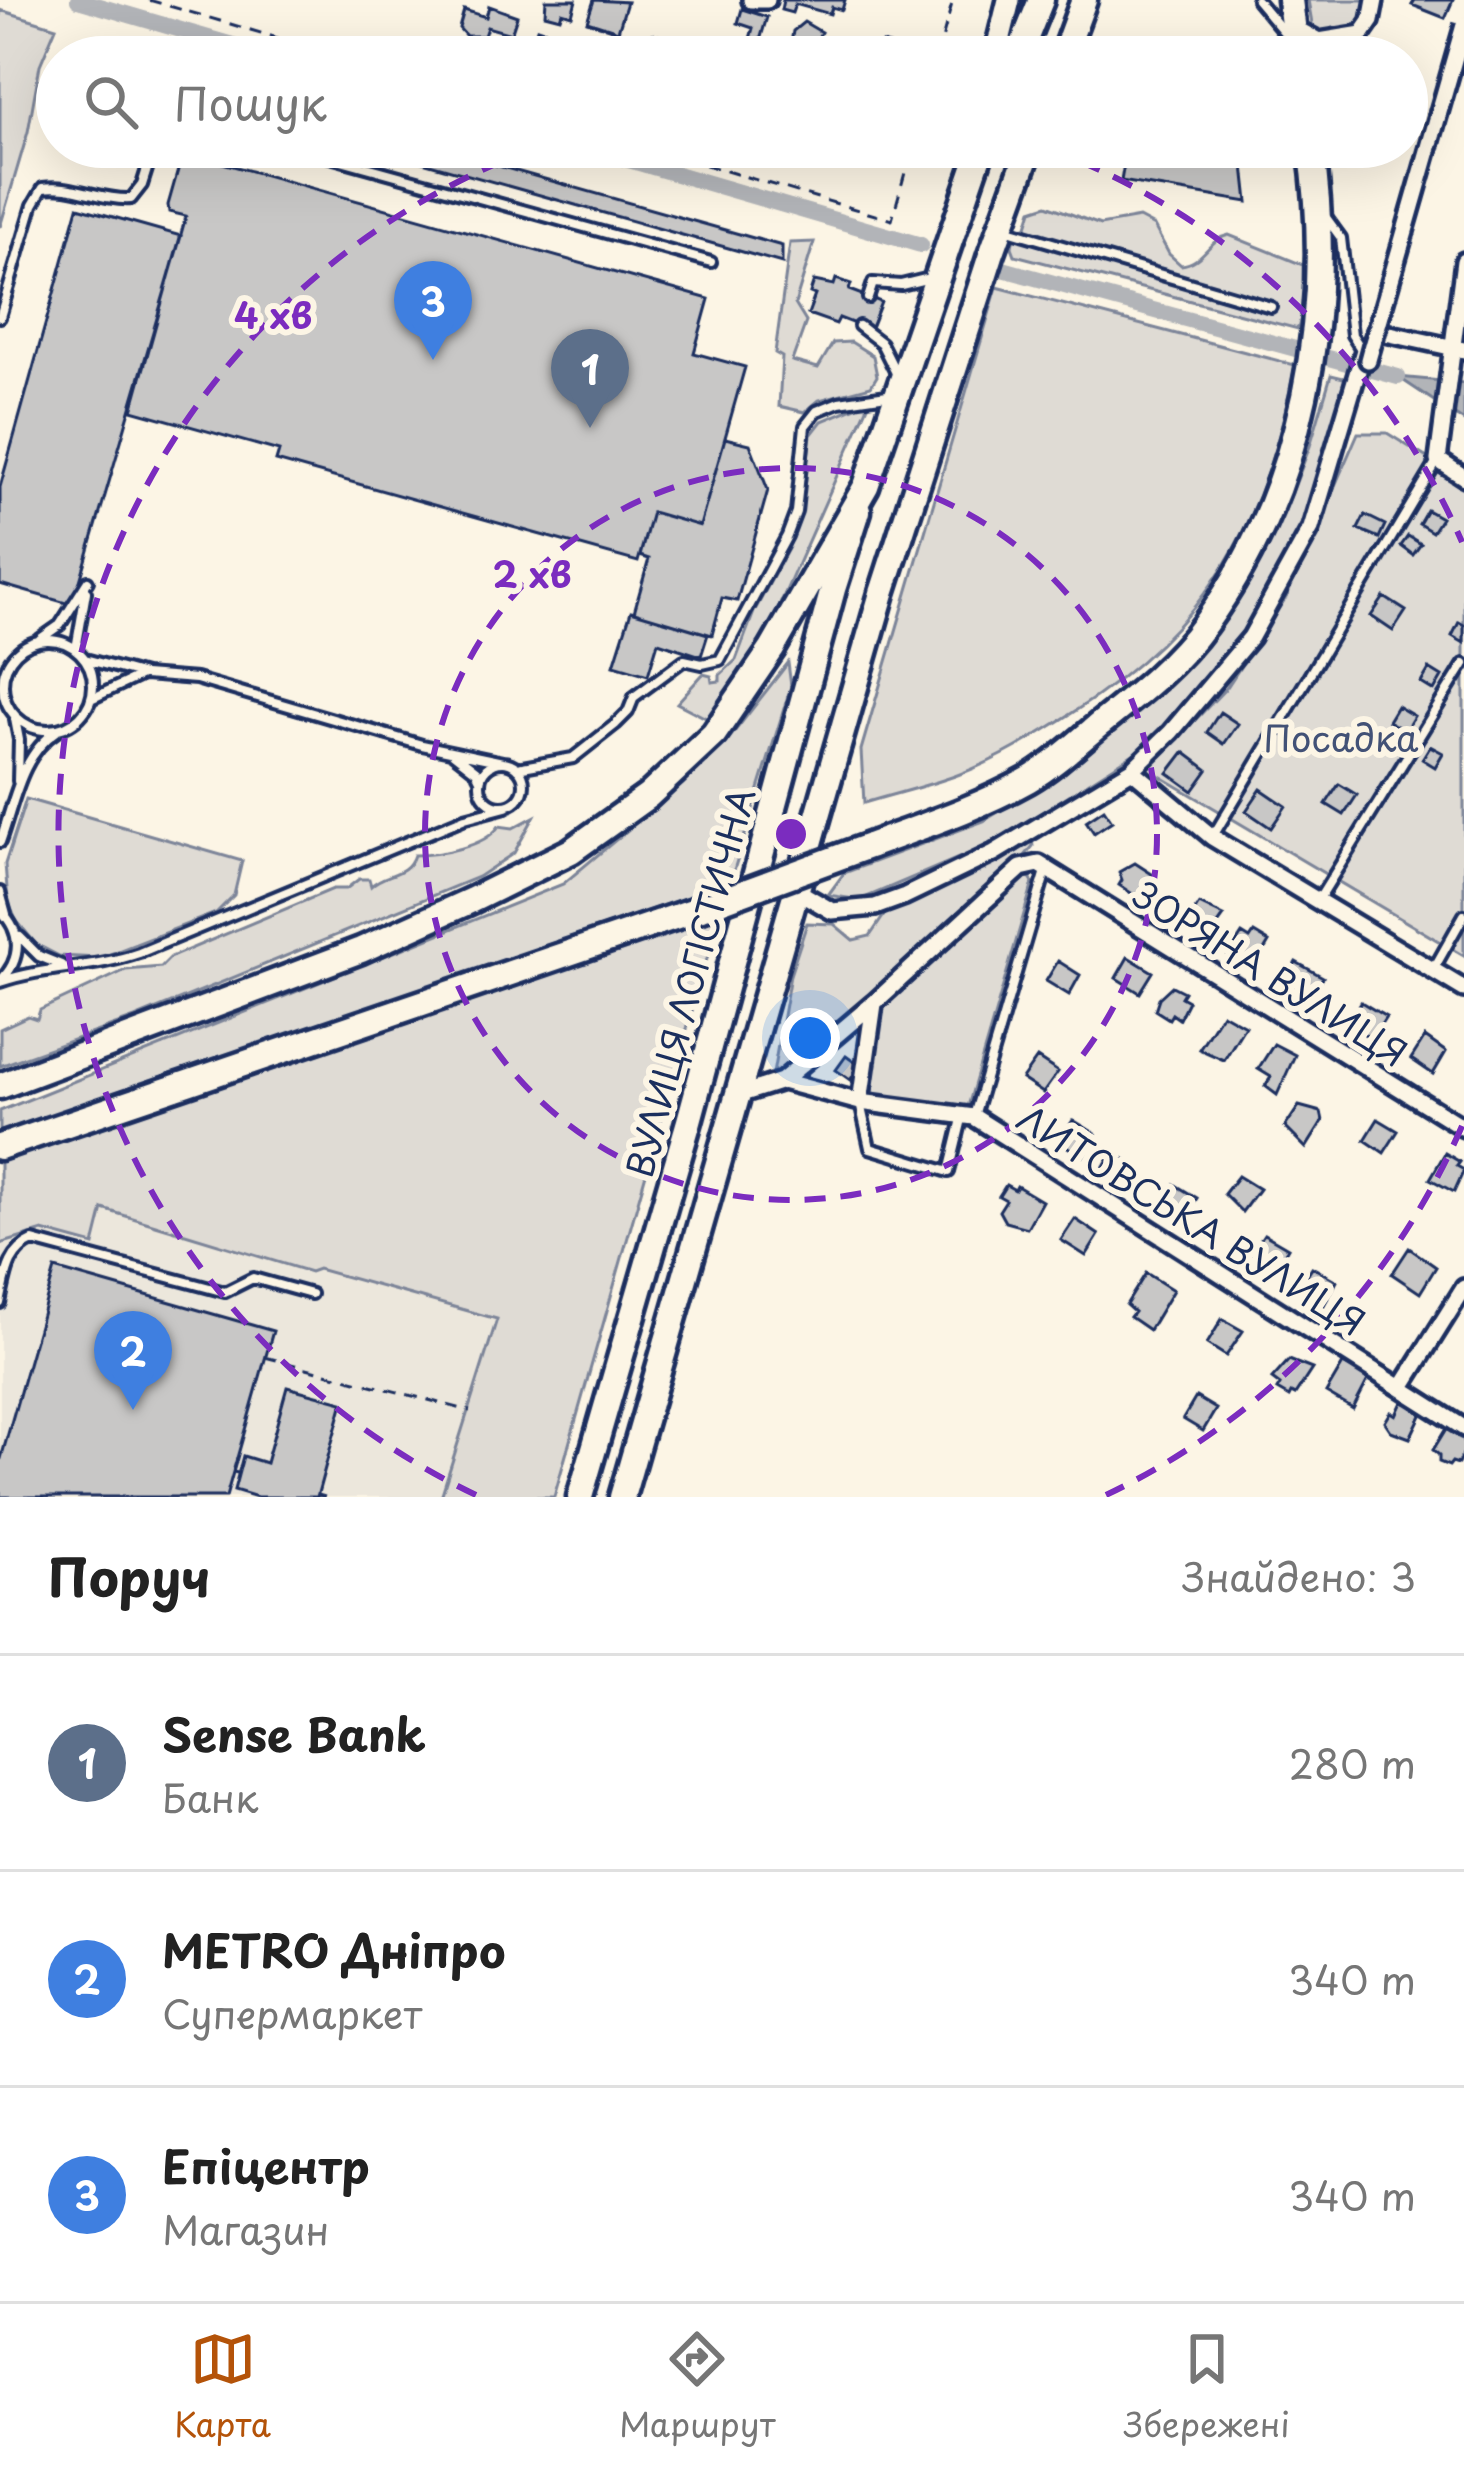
<!DOCTYPE html>
<html lang="uk">
<head>
<meta charset="utf-8">
<style>
  :root { --surface:#fff; --page:#f2f2f2; --text:#222; --muted:#767676; --line:#e0e0e0; --accent:#b45309 }
  body { margin:0; font-family:"Playpen Sans",sans-serif; background:var(--page); color:var(--text) }
  .you { position:absolute; left:810px; top:1038px; width:42px; height:42px; margin:-30px; border:9px solid #fff; border-radius:50%; background:#1a73e8; box-shadow:0 0 0 18px #1a73e833 }
  .badge { display:grid; place-items:center; width:78px; height:78px; border-radius:50%; background:var(--accent); color:#fff; font-size:39px; font-weight:700 }
  .pin { position:absolute; translate:-50% -99px; filter:drop-shadow(0 3px 6px #0008) }
  .pin::after { content:''; position:absolute; top:63px; width:42px; height:36px; background:inherit; clip-path:polygon(0 0,100% 0,50% 100%) }
  .list { margin:0; padding:0; list-style:none }
  h2 { display:flex; justify-content:space-between; align-items:center; height:156px; margin:0; padding:0 48px; font-size:51px }
  h2 small { font-size:39px; font-weight:400; color:var(--muted) }
  .list li { display:grid; grid-template-columns:78px 1fr auto; gap:36px; align-items:center; box-sizing:border-box; height:216px; padding:0 48px; border-top:3px solid var(--line) }
  .list b { display:block; font-size:45px; white-space:nowrap }
  .list p { margin:0; font-size:39px; white-space:nowrap; color:var(--muted) }
  .list em { font-size:39px; font-style:normal; color:var(--muted) }
  .icon { flex:none; width:66px; height:66px; fill:none; stroke:currentColor; stroke-width:2; stroke-linecap:round; stroke-linejoin:round }
  .map { position:relative; flex:none; width:1464px; height:1497px; overflow:hidden }
  .search { position:absolute; background:var(--surface); box-shadow:0 12px 48px #0002; left:36px; right:36px; top:36px; height:132px; display:flex; align-items:center; gap:30px; box-sizing:border-box; padding:0 42px; border-radius:66px; color:var(--muted); font-size:45px }
  .sheet { height:804px; background:var(--surface) }
  nav { display:flex; justify-content:space-around; align-items:center; box-sizing:border-box; height:168px; border-top:3px solid var(--line); background:var(--surface); font-size:33px; color:var(--muted) }
  nav a { display:grid; justify-items:center; gap:6px }
  nav .on { color:var(--accent) }
  .map>svg:first-child { display:block }
</style>
</head>
<body>
<div class="map">
<svg width="1464" height="1497" viewBox="0 0 1464 1497">
  <rect width="100%" height="100%" fill="#fcf5e5"/>
  <filter id="ink" filterUnits="userSpaceOnUse"><feTurbulence type="fractalNoise" baseFrequency=".00833" numOctaves="2"/><feDisplacementMap in="SourceGraphic" scale="24" xChannelSelector="R" yChannelSelector="G"/><feConvolveMatrix kernelMatrix="1 2 1 2 8 2 1 2 1" color-interpolation-filters="sRGB"/></filter>
  <g filter="url(#ink)">
    <path fill="#ece7dc" d="M102 1209 310 1272 318 1269 498 1319 441 1497H0V1244L43 1231 94 1244Z"/>
    <path fill="#dfdbd4" stroke="#7d8599" stroke-width="3" d="M1308 0H1370L1360 30 1317 34 1313 29Z
      M0 10 56 27 40 65 28 132 0 227Z
      M1047 205 1100 225 1139 218 1154 226 1169 254 1181 265C1204 263 1208 239 1229 235L1303 265 1304 305 1298 329 1015 255 1012 247 1016 223 1021 230 1027 226 1032 210Z
      M814 242 795 304 806 322 792 361 818 368 833 343 851 342 873 356 877 376 871 386 819 400 805 412 779 406 782 357 775 353 790 243Z
      M997 287 1295 365C1265 523 1210 625 1072 713 1036 736 1000 759 960 774 929 786 896 793 864 803L861 750Z
      M1331 375 1348 379 1308 515 1262 609 1209 677 1141 749 994 843 860 900 828 895 844 873 984 821 1046 782 1184 664 1237 598 1286 508 1310 446Z
      M870 401 754 663 710 720 677 703 703 674 711 676 712 682 720 681V675L736 660 754 612 789 547 801 509 811 435 822 421Z
      M1358 433H1387L1464 481V956L1148 769 1227 687 1287 596Z
      M788 663 791 686 712 941 554 1497H441L497 1319 318 1269 310 1272 103 1209 94 1245 43 1231 0 1244V1162L213 1086 709 920 705 891 0 1133V1111L563 884 683 784 728 740Z
      M26 799 242 861 234 895 216 913 100 958 59 956 36 944 16 920 8 901 5 864Z
      M534 817 514 853 478 877 135 1018 0 1066V1029L28 1016 37 1019 40 1010 126 970 161 967 171 957 333 889H346L359 879H369L371 886C386 872 407 877 414 855 439 855 485 847 499 826L513 828Z
      M1032 840 1033 846 1025 856 780 1075 773 1074 790 975 807 923 834 924 853 940 870 936 887 911Z
      M1026 872 1033 883 967 1110 869 1095 884 1005Z"/>
    <path fill="#b2b4b8" stroke="#767f94" stroke-width="3" d="M1398 377 1464 383V421Z"/>
    <g fill="none" stroke-linecap="round" stroke-linejoin="round">
      <path stroke="#b2b4b8" stroke-width="16" d="M78 0 274 57
        M584 147 921 245
        M999 268 1398 377"/>
    </g>
    <path fill="#c8c7c6" stroke="#1b2f5e" stroke-width="3" d="M546 0H576L572 15 562 12 560 18 545 14Z
      M594 0 627 2 618 31 587 21Z
      M783 0H845L842 10 832 7 830 14 795 4 792 13 781 10Z
      M1415 0H1453L1445 18 1412 5Z
      M489 6 517 16 511 34 487 27 484 36H466L459 28 464 10 486 17Z
      M742 9 767 17 755 57H745L753 28 738 23Z
      M804 22 821 32 809 56 790 49 793 31Z
      M537 28 564 37 560 49 533 40Z
      M653 34 680 41 675 57H646Z
      M584 41 610 48 607 57H577Z
      M882 43 893 46 890 57 878 56Z
      M369 147H431L782 246V263Z
      M1127 147H1242L1248 202 1121 181Z
      M183 152 709 299 694 353 745 367 700 526 652 512 638 562 276 461 279 451 132 410 186 216 169 212 168 205Z
      M78 207 181 236 73 605 0 584V487Z
      M836 279 851 284 849 290 881 302 870 330 839 318 836 324 808 314 815 295 810 293 814 281 834 285Z
      M725 438 750 444 768 490 737 601 722 598 712 635 634 612 649 559 640 556 652 512 700 526Z
      M1427 510 1441 518 1432 532 1419 524Z
      M1365 515 1385 525 1379 538 1358 529Z
      M1408 536 1421 544 1413 555 1401 546Z
      M1384 597 1406 611 1393 631 1371 616Z
      M631 611 708 634 701 656 658 642 648 675 614 665Z
      M1459 622 1464 625V643L1452 636Z
      M1429 669 1442 677 1434 691 1421 683Z
      M1397 706 1414 716 1405 731 1388 721Z
      M1220 712 1238 724 1224 744 1207 732Z
      M1430 746 1443 753 1435 767 1422 759Z
      M1184 752 1208 770 1193 791 1168 773Z
      M1339 784 1357 795 1344 815 1326 804Z
      M1261 789 1286 806 1271 828 1246 811Z
      M1104 809 1112 821 1094 833 1086 821Z
      M1135 863 1155 876 1140 899 1119 885 1122 880 1119 872Z
      M1199 904 1224 916 1206 941 1187 923Z
      M1254 933 1269 942 1252 971 1228 956 1242 934 1250 939Z
      M1128 957 1153 972 1140 993 1116 978Z
      M1058 961 1080 975 1069 995 1046 981Z
      M1296 962 1323 977 1309 1002 1283 985Z
      M1172 986 1184 992 1181 997 1188 1001 1179 1019 1172 1014 1169 1019 1155 1010 1159 998Z
      M1361 1002 1386 1017 1372 1039 1348 1024Z
      M1222 1013 1245 1026 1224 1060 1199 1049Z
      M1425 1037 1446 1052 1433 1074 1411 1059Z
      M1274 1044 1295 1055 1277 1095 1265 1086 1271 1077 1258 1069Z
      M846 1056 860 1066 850 1080 836 1070Z
      M1037 1058 1058 1072 1043 1093 1022 1079Z
      M1299 1106 1321 1112 1323 1121 1306 1148 1285 1127Z
      M1378 1119 1398 1131 1384 1153 1365 1140Z
      M1073 1120 1096 1134 1083 1156 1059 1142Z
      M1112 1152 1136 1165 1135 1172H1127L1118 1186 1099 1175Z
      M1445 1153 1460 1162 1457 1166 1464 1170 1454 1192 1430 1179Z
      M1238 1176 1259 1189 1242 1212 1224 1194Z
      M1174 1184 1197 1198 1185 1217 1162 1203Z
      M1006 1185 1015 1190 1017 1186 1042 1201 1027 1228 1005 1222 999 1211 1006 1200 999 1196Z
      M1075 1219 1099 1235 1086 1256 1061 1240Z
      M1264 1234 1288 1248 1273 1274 1248 1258Z
      M1409 1248 1436 1267 1420 1293 1392 1274Z
      M1312 1267 1337 1281 1323 1307 1297 1291Z
      M55 1269 273 1331 226 1497H0V1462Z
      M1146 1273 1173 1290 1149 1330 1130 1317 1134 1312 1126 1305Z
      M1222 1319 1243 1331 1226 1356 1207 1344Z
      M1289 1360 1312 1369 1295 1395 1291 1393 1289 1397 1277 1390 1280 1385 1272 1379Z
      M1343 1364 1369 1378 1353 1409 1326 1393Z
      M287 1387 343 1402 317 1497H257L234 1490 243 1456 266 1463Z
      M1196 1397 1216 1409 1203 1431 1183 1419Z
      M1402 1402 1424 1409 1410 1438 1391 1431 1385 1422 1391 1412 1396 1415Z
      M1447 1427 1464 1436V1452L1458 1464 1452 1462 1449 1466 1439 1462V1455L1433 1450Z"/>
    <g fill="none" stroke-linecap="round" stroke-linejoin="round">
      <defs>
        <path id="service" d="M1257 0 1284 32
          M294 147 711 262
          M1325 216 1341 238 1352 335 1361 349
          M1008 230 1271 307
          M868 298 873 283 901 285 934 277
          M0 317 33 205 43 188C71 183 102 201 131 199L142 185 154 147
          M859 326 881 343 897 375
          M40 639 60 625 88 581
          M3 685a45 45 0 1 1 90 0a45 45 0 1 1-90 0Z
          M76 649 86 592
          M85 659 144 675 196 679 422 745 503 762
          M91 699 142 675
          M15 719 19 740 18 781
          M453 753 476 771 480 779
          M480 784a22 22 0 1 1 44 0a22 22 0 1 1-44 0Z
          M517 768 573 758 616 724 628 712 634 697 684 660 702 664 720 660 787 536 796 512 805 426 817 411 839 402 894 394
          M1213 836 1438 460
          M0 842C14 804 20 755 57 731
          M0 892 6 914
          M1319 899 1464 664
          M0 910C23 932 22 960 0 981
          M20 937 39 956 61 965
          M1433 970 1464 915
          M0 982C46 966 93 969 139 953L465 818 506 807
          M860 1103 870 1148 949 1172 962 1119
          M974 1116 1046 871
          M0 1303C6 1277 7 1252 33 1241L225 1292 253 1278 311 1294"/>
        <path id="minor" d="M751 0H767
          M1293 27 1319 41 1362 34 1371 21 1375 0
          M1464 261 1438 460 1464 477
          M1373 340 1376 331 1464 350
          M1132 770 1212 837 1464 989
          M796 890 832 911 875 907 905 896 994 853 1132 770 1171 732 1251 637 1311 528 1365 347
          M782 1081 874 1003 1021 868 1039 864 1464 1128
          M735 1096 782 1081 860 1102 974 1117 1464 1428
          M860 1102 874 1004
          M1402 1387 1464 1288"/>
        <path id="secondary" d="M995 57 1009 0"/>
        <path id="primary" d="M1063 57 1084 0
          M580 1497 689 1121 833 589 858 511
          M622 1497 882 593 991 255 1030 147"/>
        <path id="trunk" d="M1290 0 1297 57
          M1018 57 1041 0
          M869 846C923 826 978 808 1028 780 1054 765 1077 743 1100 724 1138 694 1177 663 1205 624 1304 488 1335 311 1311 147
          M0 1086 361 950 472 900 571 851 648 796 714 734 772 649 866 486 982 147
          M0 1147 701 908"/>
      </defs>
      <use href="#service" stroke="#1b2f5e" stroke-width="16"/>
      <use href="#minor" stroke="#1b2f5e" stroke-width="24"/>
      <use href="#secondary" stroke="#1b2f5e" stroke-width="30"/>
      <use href="#primary" stroke="#1b2f5e" stroke-width="33"/>
      <use href="#trunk" stroke="#1b2f5e" stroke-width="33"/>
      <path stroke="#1b2f5e" stroke-width="3" stroke-dasharray="12 9" stroke-linecap="butt" d="M149 0 342 57
        M937 57 953 0
        M645 147 892 220 912 147
        M265 1357 470 1411
        M233 1472 238 1473
        M318 1495 325 1497"/>
      <use href="#service" stroke="#fcf5e5" stroke-width="8"/>
      <use href="#minor" stroke="#fcf5e5" stroke-width="15"/>
      <use href="#secondary" stroke="#fcf5e5" stroke-width="21"/>
      <use href="#primary" stroke="#fcf5e5" stroke-width="24"/>
      <use href="#trunk" stroke="#fcf5e5" stroke-width="24"/>
      <defs>
        <path id="minor-bridge" d="M1372 345 1368 360 1464 25"/>
        <path id="trunk-bridge" d="M701 908 869 846"/>
      </defs>
      <use href="#minor-bridge" stroke="#1b2f5e" stroke-width="24" stroke-linecap="butt"/>
      <use href="#trunk-bridge" stroke="#1b2f5e" stroke-width="33" stroke-linecap="butt"/>
      <use href="#minor-bridge" stroke="#fcf5e5" stroke-width="15"/>
      <use href="#trunk-bridge" stroke="#fcf5e5" stroke-width="24"/>
    </g>
  </g>
  <g fill="none" stroke="#7b2cbf" stroke-width="6" stroke-dasharray="21 15">
    <circle cx="791" cy="834" r="366"/>
    <path d="M1462 1126A732 732 0 0 1 1106 1495M476 1495A732 732 0 0 1 535 148M1047 148A732 732 0 0 1 1462 542"/>
  </g>
  <g text-anchor="middle" dominant-baseline="central" stroke-width="12" stroke-linejoin="round" paint-order="stroke">
    <g font-size="36" fill="#425176" stroke="#fcf5e5">
      <text x="1341" y="737">Посадка</text>
    </g>
    <g font-size="36" fill="#1b2f5e" stroke="#fcf5e5">
      <text transform="translate(1271 973) rotate(32)">ЗОРЯНА ВУЛИЦЯ</text>
      <text transform="translate(689 982) rotate(-75)">ВУЛИЦЯ ЛОГІСТИЧНА</text>
      <text transform="translate(1192 1219) rotate(32)">ЛИТОВСЬКА ВУЛИЦЯ</text>
    </g>
  </g>
  <circle cx="791" cy="834" r="18" fill="#7b2cbf" stroke="#fcf5e5" stroke-width="6"/>
  <g font-size="36" text-anchor="middle" font-weight="bold" fill="#7b2cbf" stroke="#fcf5e5" stroke-width="12" stroke-linejoin="round" paint-order="stroke">
    <text x="273" y="329">4 хв</text>
    <text x="532" y="588">2 хв</text>
  </g>
</svg>
<div class="you"></div>
<div class="pin badge" style="left:590px;top:428px;background:#5c6f8a">1</div>
<div class="pin badge" style="left:133px;top:1410px;background:#3f7fe0">2</div>
<div class="pin badge" style="left:433px;top:360px;background:#3f7fe0">3</div>
<div class="search"><svg class="icon" aria-label="search" viewBox="0 0 24 24"><circle cx="10" cy="10" r="6"/><path d="M15 15l6 6"/></svg>Пошук</div>
</div>
<section class="sheet">
<h2>Поруч<small>Знайдено: 3</small></h2>
<ul class="list">
<li><span class="badge" style="background:#5c6f8a">1</span><div><b>Sense Bank</b><p>Банк</p></div><em>280 m</em></li>
<li><span class="badge" style="background:#3f7fe0">2</span><div><b>METRO Дніпро</b><p>Супермаркет</p></div><em>340 m</em></li>
<li><span class="badge" style="background:#3f7fe0">3</span><div><b>Епіцентр</b><p>Магазин</p></div><em>340 m</em></li>
</ul>
</section>
<nav>
<a class="on"><svg class="icon" aria-label="map" viewBox="0 0 24 24"><path d="M3 6l6-2 6 2 6-2v14l-6 2-6-2-6 2zM9 4v14M15 6v14"/></svg>Карта</a>
<a><svg class="icon" aria-label="directions" viewBox="0 0 24 24"><path d="M12 3l9 9-9 9-9-9zM9 14v-3h6M13 9l2 2-2 2"/></svg>Маршрут</a>
<a><svg class="icon" aria-label="saved" viewBox="0 0 24 24"><path d="M7 4h10v16l-5-4-5 4z"/></svg>Збережені</a>
</nav>
</body>
</html>
